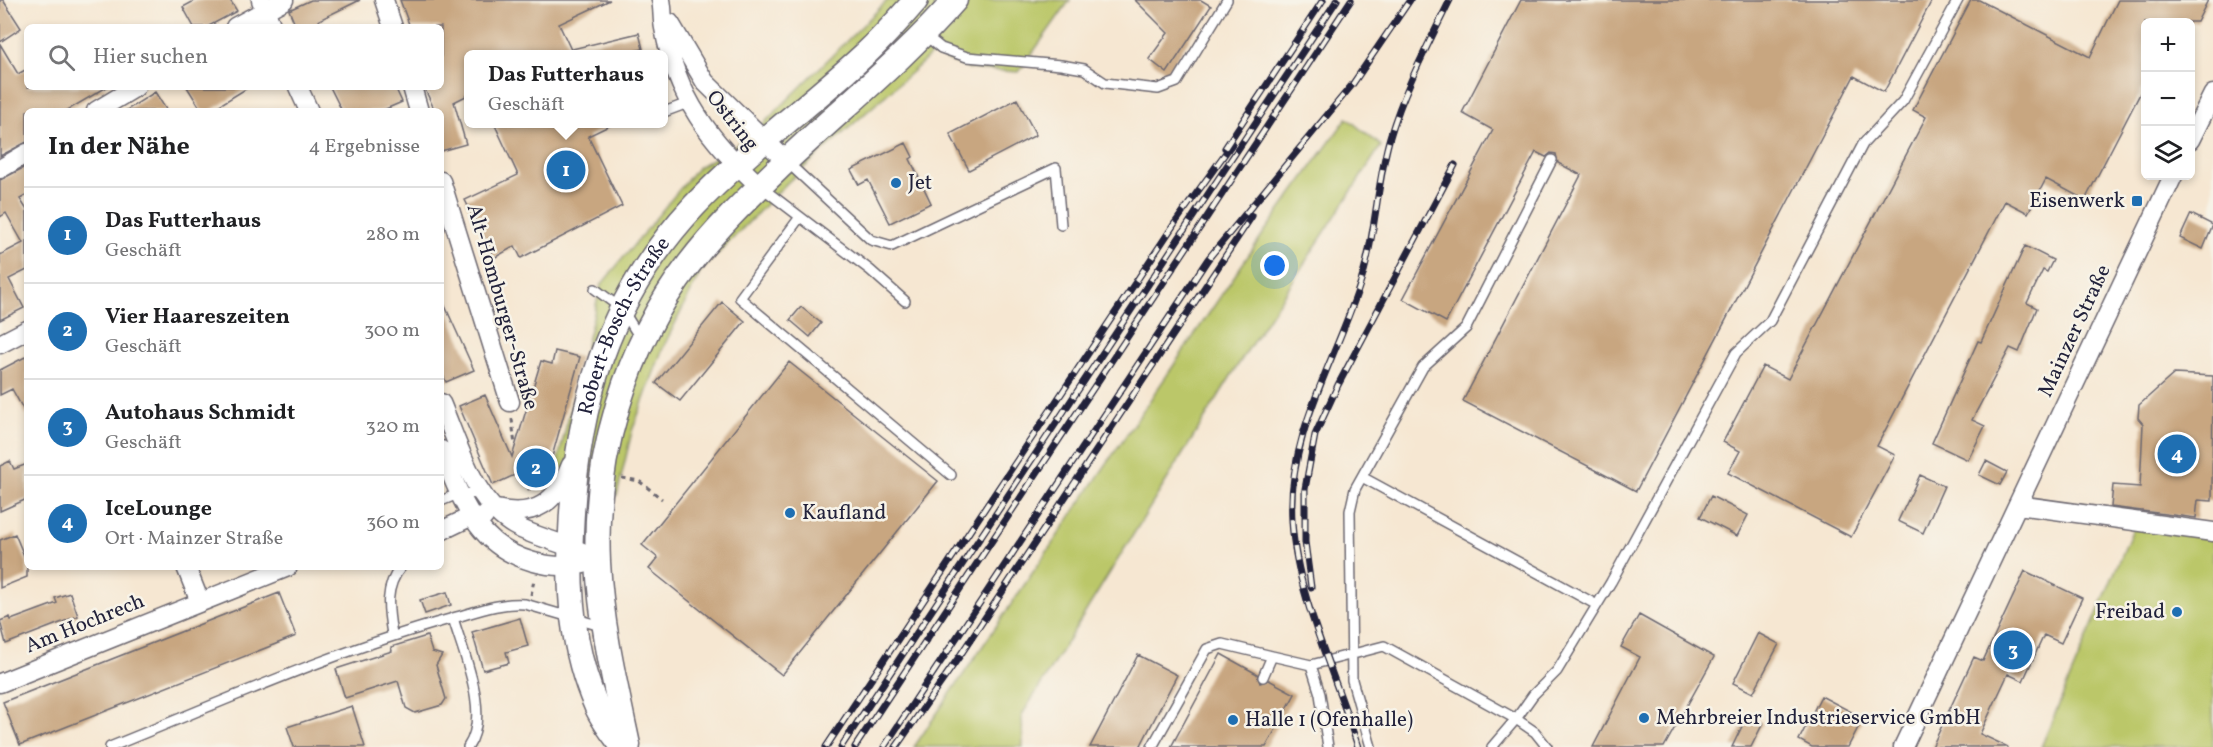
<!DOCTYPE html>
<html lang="de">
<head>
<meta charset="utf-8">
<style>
  :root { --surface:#fff; --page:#f6f6f6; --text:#202124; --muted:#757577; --line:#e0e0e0; --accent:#1f6fb2 }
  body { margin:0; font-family:Vollkorn,serif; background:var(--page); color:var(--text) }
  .controls { position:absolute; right:18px; top:18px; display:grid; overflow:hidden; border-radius:9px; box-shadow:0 3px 9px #0003 }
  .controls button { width:54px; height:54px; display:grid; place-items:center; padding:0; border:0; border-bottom:2px solid var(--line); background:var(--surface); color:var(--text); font:30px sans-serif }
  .you { position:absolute; left:1275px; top:266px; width:21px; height:21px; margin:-15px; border:4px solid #fff; border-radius:50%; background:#1a73e8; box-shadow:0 0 0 9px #1a73e833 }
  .badge { display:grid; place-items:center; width:39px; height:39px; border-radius:50%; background:var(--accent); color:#fff; font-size:20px; font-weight:700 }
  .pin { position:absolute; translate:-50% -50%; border:3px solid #fff; box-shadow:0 2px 6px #0006 }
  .popup { position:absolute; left:464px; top:50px; width:204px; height:78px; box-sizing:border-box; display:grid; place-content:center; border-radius:9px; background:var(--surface); filter:drop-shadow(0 2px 4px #0005); font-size:20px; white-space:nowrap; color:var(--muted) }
  .popup b { font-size:22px; color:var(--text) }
  .popup::after { content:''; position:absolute; left:50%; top:100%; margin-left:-12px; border:12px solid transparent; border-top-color:var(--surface) }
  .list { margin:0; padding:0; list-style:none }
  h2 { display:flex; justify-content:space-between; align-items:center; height:78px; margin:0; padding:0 24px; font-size:26px }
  h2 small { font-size:20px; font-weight:400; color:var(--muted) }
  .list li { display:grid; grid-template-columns:39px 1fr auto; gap:18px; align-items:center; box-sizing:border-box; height:96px; padding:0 24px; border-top:2px solid var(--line) }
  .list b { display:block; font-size:22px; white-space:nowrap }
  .list p { margin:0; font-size:20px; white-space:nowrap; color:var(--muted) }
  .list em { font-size:20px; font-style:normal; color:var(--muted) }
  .icon { flex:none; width:33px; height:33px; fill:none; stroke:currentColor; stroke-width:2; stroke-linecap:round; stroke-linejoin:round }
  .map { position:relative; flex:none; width:2213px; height:747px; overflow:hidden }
  .search { position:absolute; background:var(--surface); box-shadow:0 3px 9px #0003; left:24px; top:24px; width:420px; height:66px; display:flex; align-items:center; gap:15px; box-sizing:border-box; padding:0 21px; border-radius:9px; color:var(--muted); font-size:22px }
  .panel { position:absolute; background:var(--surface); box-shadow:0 3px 9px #0003; left:24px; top:108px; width:420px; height:462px; border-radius:9px }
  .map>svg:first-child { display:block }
</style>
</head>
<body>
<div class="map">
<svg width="2213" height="747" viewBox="0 0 2213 747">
  <rect width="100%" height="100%" fill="#f7f3e8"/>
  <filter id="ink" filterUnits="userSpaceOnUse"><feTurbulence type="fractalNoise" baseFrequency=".0167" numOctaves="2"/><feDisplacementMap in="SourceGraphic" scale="12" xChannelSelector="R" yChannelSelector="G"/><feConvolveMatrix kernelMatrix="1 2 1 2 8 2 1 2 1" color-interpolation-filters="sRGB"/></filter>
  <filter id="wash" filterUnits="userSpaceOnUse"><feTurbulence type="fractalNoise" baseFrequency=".008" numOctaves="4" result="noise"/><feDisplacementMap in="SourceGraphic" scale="24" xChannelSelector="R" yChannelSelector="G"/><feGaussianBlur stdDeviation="1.35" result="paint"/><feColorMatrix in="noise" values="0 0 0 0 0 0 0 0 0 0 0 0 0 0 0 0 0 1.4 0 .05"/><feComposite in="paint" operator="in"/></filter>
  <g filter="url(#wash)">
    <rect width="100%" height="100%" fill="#f6e7d2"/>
    <path fill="#bbc769" stroke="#6e7452" stroke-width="1.5" d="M888 0H1070L1019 72 970 69 932 54 787 183 701 271 663 348 632 431 617 495 553 480 601 285 697 168 752 135Z
      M1347 118 1381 146 1234 371 1022 715 1023 747H914L1265 231Z
      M2138 517 2213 525V747H2041Z"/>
    <g id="blocks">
      <path fill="#c8a680" d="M0 0H3L21 28 0 42Z
        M196 0H230L237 11 207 27H194L183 7Z
        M311 0H360L319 20 322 27H296L289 10Z
        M400 0H610L559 24 572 52V49L639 33 643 49 621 54H468V95L454 102 466 144 441 151V111H435L424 87H441V27H410Z
        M1135 0H1201L1211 6 1167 73 1149 59 1168 33Z
        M1521 0H1932L1884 92 1854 76 1636 491 1463 401 1581 175 1558 163 1556 154 1551 153 1546 157 1536 152 1446 322 1403 299 1493 130 1462 113Z
        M1971 0H1979L2090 57 2118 0H2208L2197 22H2145V84L2085 200 2046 179 2028 213 2005 201 1877 446 1895 455 1851 537 1728 473 1740 451 1723 442 1763 366 1788 379 1926 117 1913 110Z
        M0 44 18 74 27 69V87H107L66 111H27V142L0 156Z
        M187 87H249L210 111H202Z
        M330 87H395L402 102 381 111H342Z
        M155 92 167 111H125Z
        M1017 99 1036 135 969 170 950 134Z
        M494 123H615L588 136 622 206 521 258 515 246 494 258 465 200 518 175Z
        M906 143 913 157 910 159 931 203 890 223 868 180 859 185 851 170Z
        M27 166V195L20 199 27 210V270L9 279 24 308 0 320V255L23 243 6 213 0 217V180Z
        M2191 214 2213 225 2203 249 2180 238Z
        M2025 246 2053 260 2047 272 2043 270 2027 303 2037 308 2019 352 2010 348 1972 420 1985 426 1968 460 1932 443 1978 341 1981 342Z
        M441 297 474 370 446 382 441 370Z
        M722 302 745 321 680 401 656 383Z
        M801 307 821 323 810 337 790 320Z
        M555 351 580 357 548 471 523 478 521 472 493 485 459 406 485 395 512 457 541 361 552 364Z
        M27 356V416L12 389 0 395V370Z
        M789 362 938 481 782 675 649 569 658 558 642 545Z
        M2174 374 2213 376 2212 501 2198 500 2196 518 2111 507 2113 485 2140 487 2143 424 2138 418 2139 405Z
        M10 461 14 469 27 464V499L0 511V466Z
        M1986 461 2007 472 2000 485 1979 475Z
        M1920 475 1944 486 1923 533 1898 521Z
        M1711 496 1748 515 1737 536 1700 517Z
        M15 534 27 563V577L0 588V540Z
        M2025 571 2082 598 2061 643 2044 635 2023 681 2008 674 1980 734 2008 747H1932L1974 657 1983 661Z
        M447 592 451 605 425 614 420 600Z
        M70 593 78 616 6 644 0 621 10 617 11 620 57 603 55 598Z
        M279 593 296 636 20 745 3 702Z
        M1639 615 1714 657 1664 747H1593L1640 657 1621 647Z
        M520 618 528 646 506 652 509 663 483 670 472 632Z
        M1758 633 1779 644 1753 693 1733 683Z
        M427 636 432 652 442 655 436 665 446 699 442 705 415 713 406 708 398 681 345 698 336 669 392 651 391 647Z
        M1221 654 1257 674 1260 683 1269 680 1295 694 1266 747H1171Z
        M1138 655 1177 675 1140 747H1090Z
        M1821 696 1863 718 1848 747H1812L1799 740Z
        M352 706 365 747H294L287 727Z
        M1747 716 1763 723 1751 747H1732Z"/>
    </g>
  </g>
  <g filter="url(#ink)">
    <use href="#blocks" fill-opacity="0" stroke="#6c6770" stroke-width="1.5"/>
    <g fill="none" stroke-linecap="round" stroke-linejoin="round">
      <defs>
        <path id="service" d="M925 35 941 48 967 57 1061 65 1084 69 1105 83 1158 89 1177 82 1227 0
          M664 112 688 103
          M786 161 871 240 892 246 1056 168 1061 225
          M761 187 870 270 905 301
          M800 217 740 298 951 475
          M595 289 622 309 640 338
          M1362 477 1597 605
          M441 501 460 493 483 494
          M453 618C463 653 491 714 468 747
          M392 634C388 610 384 587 401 567
          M1311 665 1320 694 1328 747
          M1263 677 1272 656 1311 665 1384 646 1516 719 1492 747
          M110 747C222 702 334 651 450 619 475 612 500 602 525 604L604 627
          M1152 747 1207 649 1222 644 1272 656
          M1371 747 1352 680 1350 511 1355 489 1423 367 1466 328 1552 160
          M1547 747 1535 732 1516 719 1533 695 1557 671 1611 582 1736 353 1770 321 1863 144 1903 101 1958 0"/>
        <path id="minor" d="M261 0 272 27
          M384 0 393 27
          M661 0C663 9 662 19 664 28 676 96 710 142 761 187
          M670 23 705 82 786 161
          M235 27 284 0
          M298 87 309 111
          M412 87 419 111
          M96 111 136 87
          M2190 140 2213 94
          M0 169 27 153
          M441 181 510 402
          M0 344 27 330
          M441 403C459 445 475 508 521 529 547 541 573 545 598 560
          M441 450C452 475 461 503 478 525 505 561 556 575 598 560
          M2018 505 2213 532
          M496 509C537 518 556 502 571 465
          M441 531 472 516 484 517
          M186 567 200 602
          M0 683 288 567
          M1903 747 2173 176"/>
        <g id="secondary">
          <path d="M628 745C615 684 601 624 598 562 593 459 626 346 689 264 717 227 752 194 785 162 842 108 903 60 955 0"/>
          <path id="s1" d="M623 747C614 734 602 720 596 705 572 651 568 591 571 532 576 407 606 300 694 206 746 151 808 107 863 56 882 39 899 19 916 0"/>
        </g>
      </defs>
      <use href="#service" stroke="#6c6770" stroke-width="12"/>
      <use href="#minor" stroke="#6c6770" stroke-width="21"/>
      <use href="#secondary" stroke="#6c6770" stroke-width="27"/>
      <path stroke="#6c6770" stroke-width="3" stroke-dasharray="4.5 4.5" stroke-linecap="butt" d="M512 419 515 446
        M526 477 530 493
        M622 478 639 481 662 499
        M531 595 534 580"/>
      <use href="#service" stroke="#fff" stroke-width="9"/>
      <use href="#minor" stroke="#fff" stroke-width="18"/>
      <use href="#secondary" stroke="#fff" stroke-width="24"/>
      <defs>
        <path id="rail" d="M1225 148 1323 0
          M1311 587 1305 542V489L1315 435 1338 385 1455 165
          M826 747 1175 223 1232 144
          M841 747 1337 0
          M855 747 1351 0
          M884 747 1208 259 1352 85 1410 0
          M896 747 959 657 1252 216
          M1358 747C1336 676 1296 595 1292 521 1287 431 1338 358 1363 275 1376 230 1377 182 1390 137 1404 89 1428 45 1450 0"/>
      </defs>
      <use href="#rail" stroke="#22223b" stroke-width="7"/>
      <use href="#rail" stroke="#f7f3e8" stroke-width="4.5" stroke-dasharray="14" stroke-linecap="butt"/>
    </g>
  </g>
  <g fill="#1f6fb2" stroke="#f7f3e8" stroke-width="2">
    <circle cx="896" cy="183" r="6"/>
    <rect x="2131" y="195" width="12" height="12" rx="3"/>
    <circle cx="790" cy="513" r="6"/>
    <circle cx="2177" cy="612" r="6"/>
    <circle cx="1644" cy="718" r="6"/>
    <circle cx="1233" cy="720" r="6"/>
  </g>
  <g text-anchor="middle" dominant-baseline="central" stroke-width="5" stroke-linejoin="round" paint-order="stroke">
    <g font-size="21" fill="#22223b" stroke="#f7f3e8">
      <text transform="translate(732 121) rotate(52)">Ostring</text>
      <text transform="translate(502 307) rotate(74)">Alt-Homburger-Straße</text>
      <text stroke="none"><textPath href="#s1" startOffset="442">Robert-Bosch-Straße</textPath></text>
      <text transform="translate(2075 331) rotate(-65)">Mainzer Straße</text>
      <text transform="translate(85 624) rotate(-22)">Am Hochrech</text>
    </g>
    <g font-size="21" fill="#22223b" stroke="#f7f3e8" text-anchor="start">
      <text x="908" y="183">Jet</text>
      <text x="2125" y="201" text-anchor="end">Eisenwerk</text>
      <text x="802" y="513">Kaufland</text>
      <text x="2165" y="612" text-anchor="end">Freibad</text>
      <text x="1656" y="718">Mehrbreier Industrieservice GmbH</text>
      <text x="1245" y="720">Halle 1 (Ofenhalle)</text>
    </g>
  </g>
</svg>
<div class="controls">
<button>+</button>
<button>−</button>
<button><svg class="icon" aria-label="layers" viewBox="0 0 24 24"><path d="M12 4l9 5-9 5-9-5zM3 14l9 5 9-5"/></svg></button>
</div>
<div class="you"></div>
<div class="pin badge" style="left:566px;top:170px">1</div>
<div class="popup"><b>Das Futterhaus</b>Geschäft</div>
<div class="pin badge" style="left:536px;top:468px">2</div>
<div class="pin badge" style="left:2013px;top:650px">3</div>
<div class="pin badge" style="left:2177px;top:454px">4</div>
<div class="search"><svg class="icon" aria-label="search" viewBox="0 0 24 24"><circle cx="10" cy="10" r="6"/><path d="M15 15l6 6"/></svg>Hier suchen</div>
<section class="panel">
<h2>In der Nähe<small>4 Ergebnisse</small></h2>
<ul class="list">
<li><span class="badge">1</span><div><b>Das Futterhaus</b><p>Geschäft</p></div><em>280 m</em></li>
<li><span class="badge">2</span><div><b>Vier Haareszeiten</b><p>Geschäft</p></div><em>300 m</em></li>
<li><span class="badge">3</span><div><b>Autohaus Schmidt</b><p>Geschäft</p></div><em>320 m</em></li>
<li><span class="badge">4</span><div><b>IceLounge</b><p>Ort · Mainzer Straße</p></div><em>360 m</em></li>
</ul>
</section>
</div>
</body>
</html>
